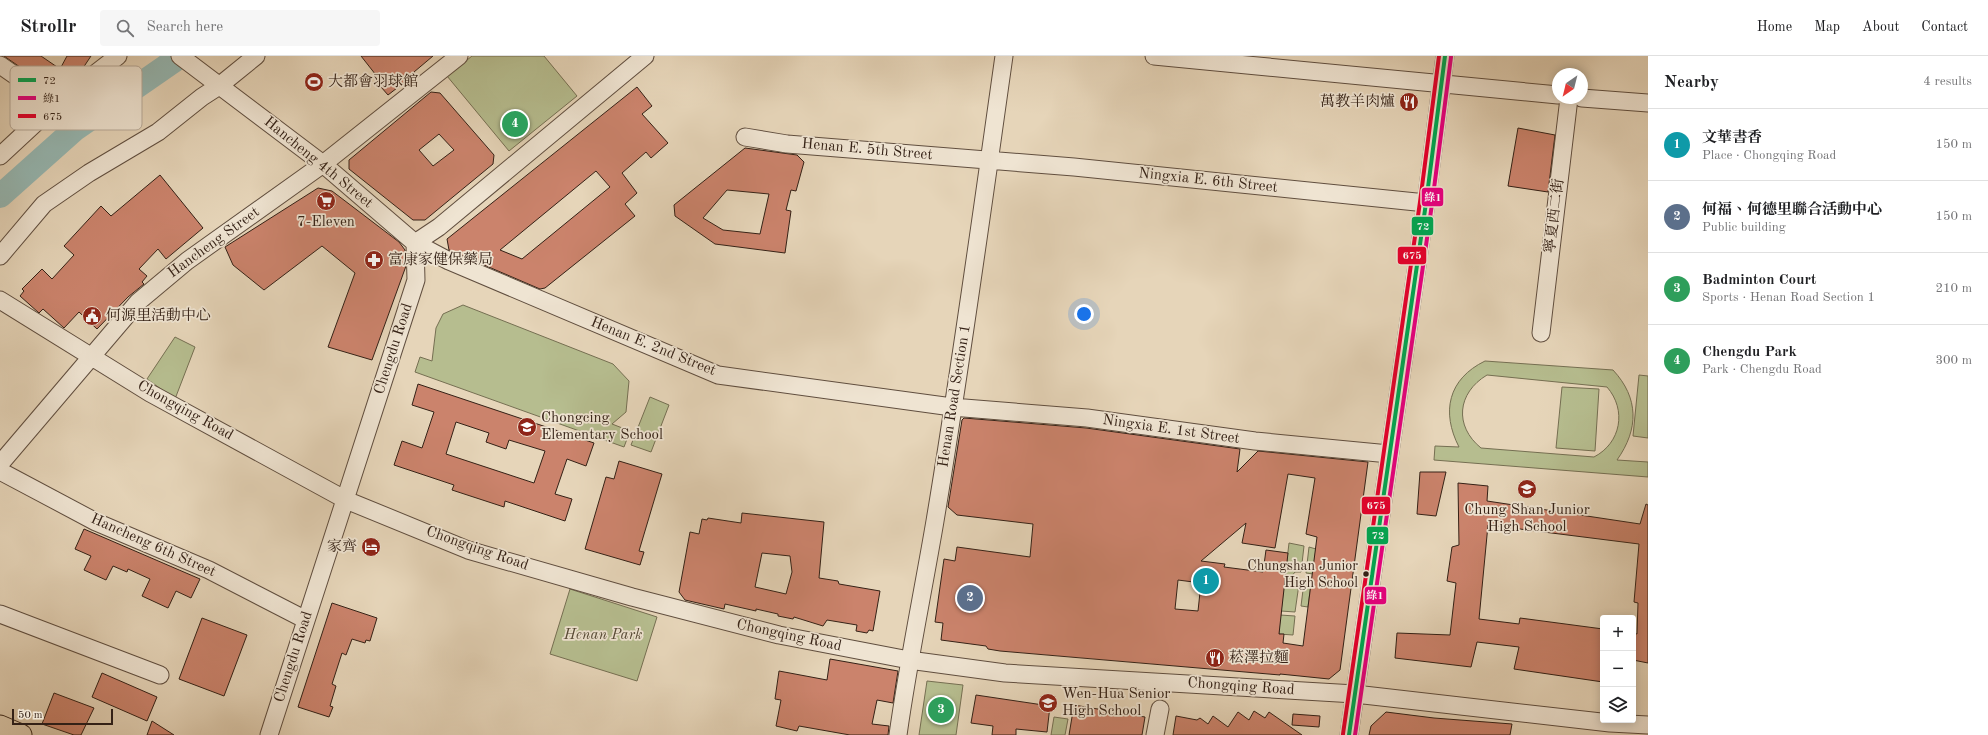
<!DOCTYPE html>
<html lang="en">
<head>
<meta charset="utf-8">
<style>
  :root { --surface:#fff; --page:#f6f6f6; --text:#202124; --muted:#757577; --line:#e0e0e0; --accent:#8f2418 }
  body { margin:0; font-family:"Old Standard TT","Noto Serif TC",serif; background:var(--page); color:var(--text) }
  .controls { position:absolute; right:12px; bottom:12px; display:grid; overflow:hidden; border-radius:4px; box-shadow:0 2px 10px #0003 }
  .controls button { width:36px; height:36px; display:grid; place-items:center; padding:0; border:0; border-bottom:1px solid var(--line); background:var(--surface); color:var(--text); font:20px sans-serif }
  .compass { position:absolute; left:1552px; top:12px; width:36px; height:36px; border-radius:50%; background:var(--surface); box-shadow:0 2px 10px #0003; rotate:215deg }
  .scale { position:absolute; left:12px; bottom:10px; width:101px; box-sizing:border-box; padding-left:4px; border:2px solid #342116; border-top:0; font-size:11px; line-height:14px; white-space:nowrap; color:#342116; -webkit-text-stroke:3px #efe4d2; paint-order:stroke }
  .you { position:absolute; left:1084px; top:258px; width:14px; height:14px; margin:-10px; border:3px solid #fff; border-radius:50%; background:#1a73e8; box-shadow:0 0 0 6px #1a73e833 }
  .badge { display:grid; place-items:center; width:26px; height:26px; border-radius:50%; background:var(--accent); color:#fff; font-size:13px; font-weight:700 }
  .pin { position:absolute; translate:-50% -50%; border:2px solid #fff; box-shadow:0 1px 4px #0006 }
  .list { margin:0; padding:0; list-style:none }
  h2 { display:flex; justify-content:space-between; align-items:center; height:52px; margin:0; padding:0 16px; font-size:17px }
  h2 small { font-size:13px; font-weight:400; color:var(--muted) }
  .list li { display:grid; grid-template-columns:26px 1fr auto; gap:12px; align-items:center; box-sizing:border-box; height:72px; padding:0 16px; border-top:1px solid var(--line) }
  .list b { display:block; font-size:15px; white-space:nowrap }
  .list p { margin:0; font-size:13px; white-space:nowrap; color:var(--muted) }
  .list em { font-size:13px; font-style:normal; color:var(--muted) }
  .icon { flex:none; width:22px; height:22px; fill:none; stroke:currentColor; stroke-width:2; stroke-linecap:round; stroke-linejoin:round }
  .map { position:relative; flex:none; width:1648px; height:679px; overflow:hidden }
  header { display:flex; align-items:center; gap:24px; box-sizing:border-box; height:56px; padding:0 20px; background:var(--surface); border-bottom:1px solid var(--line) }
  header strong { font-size:19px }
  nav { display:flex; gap:22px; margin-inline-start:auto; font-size:14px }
  .search { width:280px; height:36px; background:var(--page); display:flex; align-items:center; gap:10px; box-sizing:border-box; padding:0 14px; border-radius:4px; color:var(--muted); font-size:15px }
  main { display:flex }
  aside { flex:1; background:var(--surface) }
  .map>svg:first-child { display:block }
</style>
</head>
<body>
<header>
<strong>Strollr</strong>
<div class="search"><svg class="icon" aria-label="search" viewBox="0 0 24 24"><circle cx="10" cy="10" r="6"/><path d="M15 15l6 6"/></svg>Search here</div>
<nav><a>Home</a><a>Map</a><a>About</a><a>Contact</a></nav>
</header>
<main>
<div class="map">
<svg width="1648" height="679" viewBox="0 0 1648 679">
  <rect width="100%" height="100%" fill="#e6d5b9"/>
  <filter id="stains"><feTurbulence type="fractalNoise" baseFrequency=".005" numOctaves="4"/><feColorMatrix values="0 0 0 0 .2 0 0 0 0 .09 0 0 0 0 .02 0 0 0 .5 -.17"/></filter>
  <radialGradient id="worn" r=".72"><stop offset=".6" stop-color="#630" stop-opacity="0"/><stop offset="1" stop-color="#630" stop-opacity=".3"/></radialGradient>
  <path fill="#b6bd8f" stroke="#756f52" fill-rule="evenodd" d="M472 0H544L577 40 509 95 447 20Z
    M463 249 613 308 629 325 626 356 612 368 630 375 624 391 415 316 420 301 432 305 436 272 443 258Z
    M175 281 195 291 175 343 147 323Z
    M1485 305 1613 314C1639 342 1639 373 1617 404L1648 406V421L1434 404 1435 390 1459 391C1441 356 1448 323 1485 305ZM1487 319 1607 331C1627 354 1621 387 1594 401L1481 392C1454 370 1457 337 1487 319Z
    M1639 319 1648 320V382L1633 380Z
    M1562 331 1599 333 1595 395 1556 392Z
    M650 341 669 349 651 396 631 389Z
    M1289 487 1304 490 1301 516H1295L1291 521 1293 526 1299 528 1295 556 1281 555Z
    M1309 491 1316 493 1313 518 1306 517Z
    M1304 526 1311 527 1308 551 1301 550Z
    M570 533 657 561 637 625 550 598Z
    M1280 559 1295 560 1293 579 1279 578Z
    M927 625 963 629 956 679H919Z
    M1054 661 1068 663 1065 679H1051Z"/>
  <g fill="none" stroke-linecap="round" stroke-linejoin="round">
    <path stroke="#96b8b3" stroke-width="24" d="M0 140 74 74 181 0"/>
  </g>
  <path fill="#cb836c" stroke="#342116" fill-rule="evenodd" d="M4 0H41L60 13 67 0H91L79 18 56 36Z
    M361 0H433L414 16 415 18 388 39 381 31 383 28Z
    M637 31 652 50 642 58 668 87 651 102 646 96 622 117 637 137 625 148 635 160 545 232 540 233 449 194 447 183ZM596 115 610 131 522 203 500 194Z
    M431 36 440 37 494 99 493 108 425 164H413L349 113V104ZM439 78 454 94 433 110 419 94Z
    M1518 72 1555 79 1548 136 1508 130Z
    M745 92 797 99 804 106 796 135 791 134 786 154 791 155 785 197 715 188 675 160 674 149ZM727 134 769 138 760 178 723 174 703 162Z
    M160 119 203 172 166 203 158 193 139 213 147 220 142 226 144 228 128 241 97 273 79 256 64 272 43 253 39 257 20 240 24 235 22 233 42 213 52 223 74 199 64 190 101 150 111 160Z
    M318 132 332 135 399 186 405 194 406 210 372 304 328 291 355 217 322 190 264 234 233 209 225 191Z
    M418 328 594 387 586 410 567 403 555 438 572 443 565 465 505 445 504 451 452 434 454 429 394 409 402 385 422 392 434 356 412 349ZM456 366 489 377 486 386 506 393 509 384 545 395 534 427 446 398Z
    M964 362 1086 372 1240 393 1237 416 1258 395 1368 406 1340 614 1329 623 1280 618V619L1000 595 988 593 986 590 941 584 943 567 935 566 944 503 955 505 957 491 1030 501 1033 468 957 459 948 451 962 364ZM1288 418 1315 422 1306 478 1317 481 1303 590 1283 587 1284 578H1279L1288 497 1266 494 1263 516 1224 511 1225 508 1201 505 1246 467 1242 487 1275 492ZM1178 524 1201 527 1198 555 1175 553Z
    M619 405 662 418 639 495 644 496 640 509 585 493 606 421 614 423Z
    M1420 416H1446L1436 460 1417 458Z
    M1458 427 1488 430 1487 445 1640 468 1646 448 1648 449V607L1633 604V577L1637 578 1638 547 1634 546 1639 488 1488 469 1479 563 1519 568 1520 562 1603 573V626L1514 613 1519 591 1477 586 1471 611 1395 602 1397 577 1450 579 1456 527 1447 525 1452 491 1459 489Z
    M742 457 824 466 819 522 838 525 839 528 880 535 873 575 869 574 867 577 856 575 857 569 827 564 823 570 794 561 793 563 778 560V558L756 553V555L725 548 724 553 685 544 679 536 690 476 699 478 702 463 707 464 708 462 741 467ZM762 497 790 500 792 516 786 538 755 531Z
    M84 473 200 523 191 542 176 535 168 552 142 540 150 523 128 513 127 516 113 510 106 524 84 514 91 500 75 493Z
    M332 547 377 562 370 585 366 584 365 587 352 583 346 599 342 597 332 628 336 630 330 650 333 651 329 661 298 651Z
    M202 562 247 579 224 640 179 623Z
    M830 603 898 615 893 647 877 644 872 668 889 670 888 679H850L799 670 797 675 776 670 781 644 775 643 779 615 827 624Z
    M102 617 157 641 147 665 92 641Z
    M54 637 94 652 81 679H74L42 668Z
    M976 639 1050 650 1047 676 1016 673V679H992L993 670 971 667Z
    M1074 649 1145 661 1142 679H1069Z
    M1254 655 1265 662 1269 656 1302 679H1173L1176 660 1197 664 1200 662 1208 668 1213 660 1228 671 1238 656 1249 664Z
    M1386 656 1434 662 1512 668 1510 679H1369L1371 670Z
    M1293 658 1320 660 1319 671 1292 669Z
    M152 665 174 679H147Z"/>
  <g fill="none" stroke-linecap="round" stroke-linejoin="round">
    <defs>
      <path id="minor" d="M180 0 323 108 415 187 449 205 718 319 952 351 1087 362 1255 385 1389 398
        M1154 0 1558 39
        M0 9 56 48
        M1582 42 1648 47
        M745 81 787 88 1074 111 1426 147
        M0 100 56 48 118 0
        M415 187 439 171 645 0
        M0 200 44 148 89 117 158 76 202 41 219 30 256 0
        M0 244 150 337 346 444 468 494 632 541 779 579 909 604 1005 617 1355 638 1610 667 1648 669
        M1541 277 1569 42
        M0 408 138 246 187 205 323 108 459 0
        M0 415 96 466 209 514 306 564
        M0 558 160 619
        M269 679 416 224 415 187
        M898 679C908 607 923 536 935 465 961 310 982 155 1004 0
        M1155 679 1160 653
        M1349 679 1426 147 1445 0"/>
      <path id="major" d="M0 670 21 679"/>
    </defs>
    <use href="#minor" stroke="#604e3f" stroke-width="19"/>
    <use href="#major" stroke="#342116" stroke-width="23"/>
    <use href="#minor" stroke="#efe4d2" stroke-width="17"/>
    <use href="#major" stroke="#e6d5b9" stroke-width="21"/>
    <defs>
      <path id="bus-1" d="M1349 679 1426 147 1445 0"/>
      <path id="bus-2" d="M1355 679 1432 148 1451 1"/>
      <path id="bus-3" d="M1343 678 1420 146 1439 0"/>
    </defs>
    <use href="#bus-1" stroke="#efe4d2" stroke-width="7"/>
    <use href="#bus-2" stroke="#efe4d2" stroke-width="7"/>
    <use href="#bus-3" stroke="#efe4d2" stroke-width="7"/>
    <use href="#bus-1" stroke="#00a651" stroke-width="4"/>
    <use href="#bus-2" stroke="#e5007d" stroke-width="4"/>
    <use href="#bus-3" stroke="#e4002b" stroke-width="4"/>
  </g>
  <defs>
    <symbol id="stadium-disc" viewBox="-11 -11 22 22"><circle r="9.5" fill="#8f2418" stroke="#efe4d2"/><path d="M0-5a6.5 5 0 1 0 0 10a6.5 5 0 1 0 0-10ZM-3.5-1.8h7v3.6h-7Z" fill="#fff"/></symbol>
    <symbol id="restaurant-disc" viewBox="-11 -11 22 22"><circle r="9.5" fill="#8f2418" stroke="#efe4d2"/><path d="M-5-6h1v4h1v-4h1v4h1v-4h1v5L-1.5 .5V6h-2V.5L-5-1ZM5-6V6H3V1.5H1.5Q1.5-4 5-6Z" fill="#fff"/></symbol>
    <symbol id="supermarket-disc" viewBox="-11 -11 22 22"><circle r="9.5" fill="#8f2418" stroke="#efe4d2"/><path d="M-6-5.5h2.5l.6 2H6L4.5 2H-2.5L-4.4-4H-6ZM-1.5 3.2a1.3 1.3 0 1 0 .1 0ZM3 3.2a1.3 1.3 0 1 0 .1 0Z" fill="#fff"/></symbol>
    <symbol id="pharmacy-disc" viewBox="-11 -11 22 22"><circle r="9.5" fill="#8f2418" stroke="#efe4d2"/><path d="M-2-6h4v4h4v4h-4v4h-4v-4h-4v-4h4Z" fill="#fff"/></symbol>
    <symbol id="civic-disc" viewBox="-11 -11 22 22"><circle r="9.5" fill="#8f2418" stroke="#efe4d2"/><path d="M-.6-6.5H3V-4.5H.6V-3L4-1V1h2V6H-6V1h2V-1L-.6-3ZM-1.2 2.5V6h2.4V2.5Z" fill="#fff"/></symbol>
    <symbol id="school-disc" viewBox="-11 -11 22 22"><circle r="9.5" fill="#8f2418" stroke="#efe4d2"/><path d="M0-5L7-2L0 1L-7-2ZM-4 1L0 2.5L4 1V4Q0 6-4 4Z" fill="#fff"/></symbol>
    <symbol id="hotel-disc" viewBox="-11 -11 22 22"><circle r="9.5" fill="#8f2418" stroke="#efe4d2"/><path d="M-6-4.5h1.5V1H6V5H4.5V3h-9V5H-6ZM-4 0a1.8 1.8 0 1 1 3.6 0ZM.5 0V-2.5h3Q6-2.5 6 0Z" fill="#fff"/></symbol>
  </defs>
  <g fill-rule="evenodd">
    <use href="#stadium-disc" x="303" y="15" width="22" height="22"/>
    <use href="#restaurant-disc" x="1398" y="35" width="22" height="22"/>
    <use href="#supermarket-disc" x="315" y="134" width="22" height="22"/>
    <use href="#pharmacy-disc" x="363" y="193" width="22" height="22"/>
    <use href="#civic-disc" x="81" y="249" width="22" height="22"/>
    <use href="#school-disc" x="516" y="360" width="22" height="22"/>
    <use href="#school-disc" x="1516" y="422" width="22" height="22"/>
    <use href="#hotel-disc" x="360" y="480" width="22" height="22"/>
    <use href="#restaurant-disc" x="1204" y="591" width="22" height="22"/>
    <use href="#school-disc" x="1037" y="636" width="22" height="22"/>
  </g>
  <circle fill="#342116" stroke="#efe4d2" stroke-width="1.5" cx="1366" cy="518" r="3.5"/>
  <g text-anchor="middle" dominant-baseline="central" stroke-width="3.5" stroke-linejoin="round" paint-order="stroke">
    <g font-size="14" fill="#342116" stroke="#efe4d2" text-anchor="end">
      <text x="1358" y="510">Chungshan Junior<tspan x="1358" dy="17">High School</tspan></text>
    </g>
    <g font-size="15" fill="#342116" stroke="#efe4d2" text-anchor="start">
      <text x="328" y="26">大都會羽球館</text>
      <text x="1395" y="46" text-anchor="end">萬教羊肉爐</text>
      <text x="326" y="166" text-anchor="middle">7-Eleven</text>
      <text x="388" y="204">富康家健保藥局</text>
      <text x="106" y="260">何源里活動中心</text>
      <text x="541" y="362">Chongcing<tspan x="541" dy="17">Elementary School</tspan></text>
      <text x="1527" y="454" text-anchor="middle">Chung Shan Junior<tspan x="1527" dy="17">High School</tspan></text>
      <text x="357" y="491" text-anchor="end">家齊</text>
      <text x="1229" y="602">菘澤拉麵</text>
      <text x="1062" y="638">Wen-Hua Senior<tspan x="1062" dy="17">High School</tspan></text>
    </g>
    <g font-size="15" fill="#342116" stroke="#efe4d2">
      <text transform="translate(867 94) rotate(5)">Henan E. 5th Street</text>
      <text transform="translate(318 107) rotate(39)">Hancheng 4th Street</text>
      <text transform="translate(1208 125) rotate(6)">Ningxia E. 6th Street</text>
      <text transform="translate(1555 160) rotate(-83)">寧夏西二街</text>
      <text transform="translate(214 187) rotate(-36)">Hancheng Street</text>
      <text transform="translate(653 291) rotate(22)">Henan E. 2nd Street</text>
      <text transform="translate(394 293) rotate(-72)">Chengdu Road</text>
      <text transform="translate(955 340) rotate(-81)">Henan Road Section 1</text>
      <text transform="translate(185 355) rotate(29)">Chongqing Road</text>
      <text transform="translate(1171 374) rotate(8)">Ningxia E. 1st Street</text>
      <text transform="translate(153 490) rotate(24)">Hancheng 6th Street</text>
      <text transform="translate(477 493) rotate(19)">Chongqing Road</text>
      <text transform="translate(789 580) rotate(12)">Chongqing Road</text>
      <text transform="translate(294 601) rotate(-72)">Chengdu Road</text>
      <text transform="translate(1241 631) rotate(4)">Chongqing Road</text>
    </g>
    <g font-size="15" font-style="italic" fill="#544834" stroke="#efe4d2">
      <text x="603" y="579">Henan Park</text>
    </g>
  </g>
  <rect x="10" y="10" width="132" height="64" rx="6" fill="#efe4d2" stroke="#b7aa9a" stroke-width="1"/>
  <rect x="18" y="22" width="18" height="4" fill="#00a651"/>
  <rect x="18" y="40" width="18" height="4" fill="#e5007d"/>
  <rect x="18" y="58" width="18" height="4" fill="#e4002b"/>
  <g font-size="11" fill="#342116">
    <text x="43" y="28">72</text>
    <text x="43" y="46">綠1</text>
    <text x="43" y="64">675</text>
  </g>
  <g stroke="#efe4d2" stroke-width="1.5">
    <rect x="1421" y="131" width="23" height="20" rx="4" fill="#e5007d"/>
    <rect x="1411" y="160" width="23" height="20" rx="4" fill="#00a651"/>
    <rect x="1397" y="190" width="30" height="19" rx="4" fill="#e4002b"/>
    <rect x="1361" y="440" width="30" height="19" rx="4" fill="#e4002b"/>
    <rect x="1366" y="470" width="23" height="19" rx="4" fill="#00a651"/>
    <rect x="1364" y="530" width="23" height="19" rx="4" fill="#e5007d"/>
  </g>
  <g font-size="11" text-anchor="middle" font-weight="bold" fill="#fff">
    <text x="1433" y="145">綠1</text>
    <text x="1423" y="174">72</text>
    <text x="1412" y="203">675</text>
    <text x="1376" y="453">675</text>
    <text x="1378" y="483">72</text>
    <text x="1375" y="543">綠1</text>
  </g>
  <rect width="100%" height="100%" filter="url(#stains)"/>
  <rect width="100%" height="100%" fill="url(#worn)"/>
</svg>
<div class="controls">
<button>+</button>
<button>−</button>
<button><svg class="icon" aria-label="layers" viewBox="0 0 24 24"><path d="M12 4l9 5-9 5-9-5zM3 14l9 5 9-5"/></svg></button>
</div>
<svg class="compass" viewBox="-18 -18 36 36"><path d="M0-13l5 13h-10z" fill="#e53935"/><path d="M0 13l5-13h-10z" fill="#757577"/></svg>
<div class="scale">50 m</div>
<div class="you"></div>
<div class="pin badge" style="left:1206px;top:525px;background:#0f9aa8">1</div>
<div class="pin badge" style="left:970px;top:542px;background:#5c6f8a">2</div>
<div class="pin badge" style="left:941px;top:654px;background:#2e9e5b">3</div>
<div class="pin badge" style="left:515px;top:68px;background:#2e9e5b">4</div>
</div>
<aside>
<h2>Nearby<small>4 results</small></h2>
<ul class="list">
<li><span class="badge" style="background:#0f9aa8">1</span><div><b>文華書香</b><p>Place · Chongqing Road</p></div><em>150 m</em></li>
<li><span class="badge" style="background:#5c6f8a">2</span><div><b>何福、何德里聯合活動中心</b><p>Public building</p></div><em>150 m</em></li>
<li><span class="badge" style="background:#2e9e5b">3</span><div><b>Badminton Court</b><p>Sports · Henan Road Section 1</p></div><em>210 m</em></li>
<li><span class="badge" style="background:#2e9e5b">4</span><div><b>Chengdu Park</b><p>Park · Chengdu Road</p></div><em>300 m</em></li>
</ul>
</aside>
</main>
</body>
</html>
